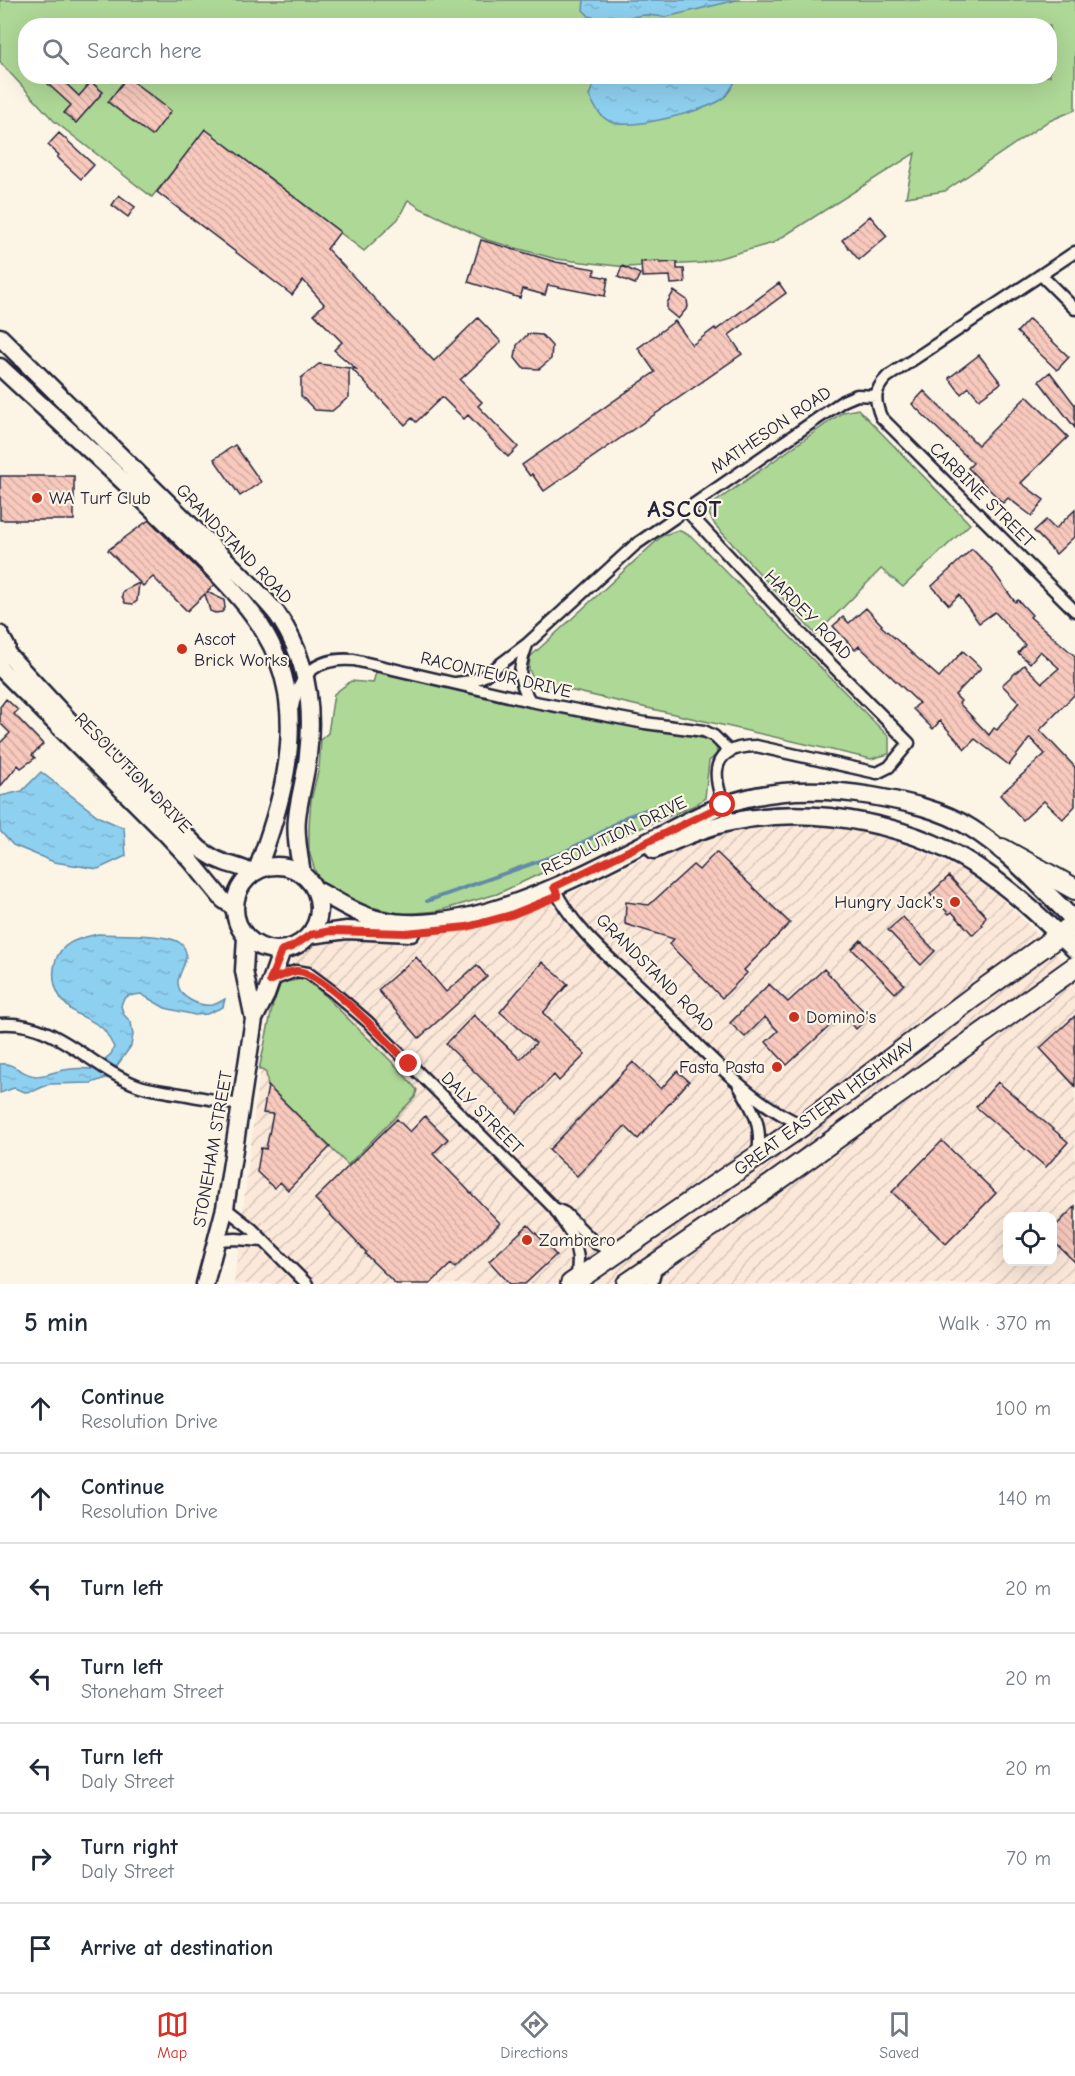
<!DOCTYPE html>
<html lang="en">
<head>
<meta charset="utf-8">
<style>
  :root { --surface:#fff; --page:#f2f2f3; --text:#1f2937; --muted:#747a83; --line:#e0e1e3; --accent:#d93025 }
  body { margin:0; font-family:"Comic Neue",sans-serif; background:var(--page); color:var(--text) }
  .controls { position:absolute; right:18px; bottom:18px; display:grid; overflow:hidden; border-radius:12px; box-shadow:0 6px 24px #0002 }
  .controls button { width:54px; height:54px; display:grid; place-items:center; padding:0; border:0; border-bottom:2px solid var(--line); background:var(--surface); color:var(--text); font:30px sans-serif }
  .stop { position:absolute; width:18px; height:18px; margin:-14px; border:4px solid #d93025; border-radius:50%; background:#fff }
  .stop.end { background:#d93025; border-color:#fff; box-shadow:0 2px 6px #0008 }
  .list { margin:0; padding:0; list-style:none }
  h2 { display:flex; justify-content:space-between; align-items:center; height:78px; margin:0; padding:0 24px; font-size:26px }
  h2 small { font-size:20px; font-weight:400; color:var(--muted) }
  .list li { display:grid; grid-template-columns:39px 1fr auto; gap:18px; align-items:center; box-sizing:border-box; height:90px; padding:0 24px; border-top:2px solid var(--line) }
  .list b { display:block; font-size:22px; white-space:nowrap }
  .list p { margin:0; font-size:20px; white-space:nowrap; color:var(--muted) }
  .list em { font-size:20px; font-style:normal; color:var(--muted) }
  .icon { flex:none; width:33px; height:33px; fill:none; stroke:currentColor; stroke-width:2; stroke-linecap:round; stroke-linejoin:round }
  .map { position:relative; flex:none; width:1075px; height:1284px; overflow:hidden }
  .search { position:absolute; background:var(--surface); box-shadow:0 6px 24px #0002; left:18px; right:18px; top:18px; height:66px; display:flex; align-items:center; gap:15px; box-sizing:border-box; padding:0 21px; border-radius:24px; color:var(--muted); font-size:22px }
  .sheet { height:708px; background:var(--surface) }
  nav { display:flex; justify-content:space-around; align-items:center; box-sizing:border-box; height:84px; border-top:2px solid var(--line); background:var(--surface); font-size:16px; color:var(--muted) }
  nav a { display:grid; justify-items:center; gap:3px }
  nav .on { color:var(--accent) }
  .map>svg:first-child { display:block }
</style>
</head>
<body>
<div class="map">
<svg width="1075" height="1284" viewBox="0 0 1075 1284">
  <defs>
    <pattern id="industrial-furrows" width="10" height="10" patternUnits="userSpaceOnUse" patternTransform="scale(1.5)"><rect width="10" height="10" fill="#fbe8d9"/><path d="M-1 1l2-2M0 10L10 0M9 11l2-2" fill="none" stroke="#d7c7bb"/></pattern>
    <pattern id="water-ripples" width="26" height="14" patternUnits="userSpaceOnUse" patternTransform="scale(1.5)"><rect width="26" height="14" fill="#8ed0ef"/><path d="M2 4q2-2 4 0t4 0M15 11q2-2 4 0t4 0" fill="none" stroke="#7ab2ce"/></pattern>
    <pattern id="building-back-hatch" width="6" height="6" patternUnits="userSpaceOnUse" patternTransform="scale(1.5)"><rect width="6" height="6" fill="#f8c9bd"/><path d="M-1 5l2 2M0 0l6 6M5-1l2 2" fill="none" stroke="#d4aca3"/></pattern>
  </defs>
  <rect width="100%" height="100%" fill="#fcf5e5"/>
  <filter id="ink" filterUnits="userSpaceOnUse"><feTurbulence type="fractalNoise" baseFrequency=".0167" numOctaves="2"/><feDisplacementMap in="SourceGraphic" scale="12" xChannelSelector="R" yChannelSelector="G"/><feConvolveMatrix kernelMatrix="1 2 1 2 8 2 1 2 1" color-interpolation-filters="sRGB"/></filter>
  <g filter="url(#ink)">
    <path fill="url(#industrial-furrows)" fill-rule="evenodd" d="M813 821 873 832 927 854 969 874 994 892 1016 912 1075 973V1284H234L258 1083 281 982 295 955 314 939 443 934 479 928 514 918 593 883 640 860 710 830 755 824ZM1008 1216H1052V1262H1008Z"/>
    <path fill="#aed896" stroke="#687d68" stroke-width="1.5" fill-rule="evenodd" d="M0 0H1075V110L1047 122 945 191 906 197 915 153 773 243 702 263 626 267 556 259 487 240 420 208 408 200 398 219 364 251 206 130 152 197 54 121 0 62ZM26 26H1050V76H26Z
      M858 409 970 524 903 587 881 569 816 635 715 525 709 514 714 503 843 412Z
      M678 530 691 536 889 737V754L871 759 534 682 529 669 530 657 662 536Z
      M378 665 709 740 716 744 717 754 709 761 705 798 693 806 608 842 497 894 438 911 403 914 357 904 323 884 315 871 309 851V825L311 800 319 768 321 739 328 733 334 694 351 681 373 683Z
      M303 979 310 981 398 1068 417 1090 415 1097 348 1165 268 1086 266 1073 262 1070H259L276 990 280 983Z"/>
    <path fill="url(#water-ripples)" stroke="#638aa7" stroke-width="1.5" d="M584 0H737L666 17 645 15 604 21 589 16 583 10Z
      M734 76 735 82C731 88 727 97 721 100 704 111 626 132 609 121 599 116 594 105 589 96L596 77Z
      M41 772 99 817 124 828 126 856 98 869 54 862 13 845 0 831V796L22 791Z
      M98 934C114 935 169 933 180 943 194 954 180 969 178 981 177 997 199 1007 212 1005 216 1004 221 1001 225 999L223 1007 207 1014 195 1015 165 1008 141 994 128 996 123 1000 121 1006 124 1015 131 1022 133 1035 131 1046 109 1077 91 1083 49 1084 34 1091 25 1092 14 1088 0 1093V1064C15 1062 21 1075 36 1076 45 1076 50 1073 59 1071 70 1068 82 1068 93 1069L111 1054 114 1047C110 1041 107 1032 102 1028 95 1022 85 1018 77 1014 59 1002 50 984 55 963 60 942 80 938 98 934Z"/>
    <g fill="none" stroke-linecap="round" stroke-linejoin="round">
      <path stroke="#638aa7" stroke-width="4" d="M427 901 562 853 597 835 626 817 677 799"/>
    </g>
    <path fill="url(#building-back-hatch)" stroke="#22223b" stroke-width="1.5" d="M55 76H58L79 96 91 82 103 92 76 123 64 113 71 105 48 84Z
      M127 77 171 111 152 136 108 102Z
      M205 129 340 232 327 249 434 361 478 318 501 342 460 380 482 402 478 406 518 447 508 457 468 415 464 419 442 397 416 422 412 418 405 425 351 368 356 369 334 350 342 342 314 314 324 304 303 280 292 295 157 192Z
      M59 133 94 165 81 179 57 157 59 155 48 145Z
      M119 195 135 207 128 217 112 205Z
      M870 216 887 236 859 260 842 240Z
      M481 240 556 262 595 269 594 275 608 278 605 296 548 285 545 295 523 289 520 298 468 282Z
      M660 261V263L677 262V269H684L685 283 671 284 670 276 642 277 641 262Z
      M622 266 640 274 635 284 618 277Z
      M779 283 786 293 729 335 742 354 544 491 532 474 530 476 522 465 655 372 638 348 675 321 692 345 715 328 716 330Z
      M674 291 687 300 688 307 678 319 667 310V303Z
      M1029 319 1069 357 1057 370 1017 332Z
      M528 334 542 335 552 346 551 359 539 369 523 368 515 358 517 345Z
      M979 355 1001 383 979 399 969 387 961 394 949 378Z
      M319 364 349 368V397L332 411 315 410 301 396V378Z
      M1050 372 1075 405V428L1039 381Z
      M924 391 978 445 1027 396 1068 437 1021 483 1044 500 1032 516 1008 498 1003 503 968 468 973 463 912 404Z
      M235 445 261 482 240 496 214 459Z
      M0 476H74V520H0Z
      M1075 510V536L1056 554 1034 531 1046 520 1055 529Z
      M149 520 214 585 207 592 224 600 225 608 222 612 215 613 210 611 205 594 187 611 153 577 143 586 108 550Z
      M972 549 990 567 1015 602 1018 600 1032 615 1030 617 1075 656V694L1040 730 1075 767V806L1063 819 1044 801 1023 820 1000 795 1045 754 1030 738 1009 765 975 739 965 749 940 721 933 729 913 709 919 703 859 646 855 650 833 626 843 617 849 623 866 608 882 625 881 626 939 677 963 651 981 668 955 695 961 701 959 703 989 735 994 728 997 730 1019 702 1002 685 1024 665 1042 683 1059 668 1040 651 1030 663 1018 653 1025 645 995 612 979 623 959 595 949 605 932 586Z
      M139 583 137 601 133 604 125 603 122 596 123 591Z
      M6 699 18 710 14 714 43 744 32 755 35 758 21 768 18 765 0 787V743L10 733 0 723V707Z
      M716 852 790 923 744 970 747 973 722 998 669 944 674 939 625 924 626 902 649 905 693 865 699 870Z
      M949 876 986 916 982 924 983 925 973 935 952 912 949 914 930 894Z
      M903 917 935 951 921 965 888 930Z
      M861 940 904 984 895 993 852 949Z
      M416 957 446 992 477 965 487 977 419 1038 378 990Z
      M542 962 568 984 543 1013 585 1055 559 1081 554 1075 517 1113 446 1044 474 1015 520 1059 536 1043 500 1012Z
      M824 969 869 1017 856 1029 843 1014 787 1065 766 1042 778 1031 765 1017 745 1037 730 1023 769 984 788 1002Z
      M1075 1016V1086L1040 1048Z
      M633 1062 661 1089 677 1071 689 1081 638 1139 625 1126 577 1176 549 1150Z
      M998 1082 1068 1142 1046 1167 976 1107Z
      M268 1086 330 1147 288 1190 280 1182 274 1188 257 1172 261 1148 266 1149 273 1114 263 1113Z
      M425 1116 448 1139 433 1154 500 1223 455 1268 451 1264 430 1284H396L365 1254 366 1252 315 1199 397 1119 410 1132Z
      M942 1141 996 1193 946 1244 892 1192Z
      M1075 1206V1262L1053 1241V1229Z
      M528 1225 556 1255 525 1284H510L489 1261Z"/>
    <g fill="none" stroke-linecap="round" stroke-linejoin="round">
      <defs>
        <path id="street" d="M1075 252 887 377C874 390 874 400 881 417L1075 611
          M1041 275 1075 309
          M685 509 812 645 909 743 889 767 877 773 756 746C701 747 715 786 731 822
          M527 645C518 669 517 678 530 701
          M456 683 471 681 484 676 495 668 527 644 635 545 843 401 857 395 876 396
          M293 707C299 672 319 657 354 660L530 701 645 723 704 731 714 736 729 751
          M554 887C571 928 616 963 647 993 690 1036 747 1103 803 1125
          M270 981 296 971 308 973 332 991 368 1022 554 1208 574 1238 578 1258 577 1279
          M0 1024C56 1020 89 1067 137 1085 147 1089 158 1090 169 1092 193 1096 218 1100 242 1106
          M739 1086C755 1112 762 1125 758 1156
          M225 1208 252 1229 307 1284
          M554 1208 565 1213 595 1243 617 1253
          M217 1240 236 1239 263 1241
          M652 1284 657 1264"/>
        <path id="secondary" d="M0 634 7 647 2 658
          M6 652 71 722 200 849C207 854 214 859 223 862 235 867 239 865 252 873
          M0 668 164 832 192 862 223 900 234 908"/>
        <path id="primary" d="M0 337 253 587C261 596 270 605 277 614 307 657 314 704 308 755 306 776 299 797 297 818 295 836 299 855 302 873
          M0 367C61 424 123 479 182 538 222 579 267 617 283 675 301 739 280 809 257 870
          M654 850C678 839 705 827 731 822 816 804 919 824 989 875 1020 897 1048 924 1075 950
          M235 908a42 42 0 1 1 84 0a42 42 0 1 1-84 0Z
          M316 890C338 901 357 915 381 920 470 938 582 875 659 836 680 825 701 813 724 805 771 788 823 788 872 796 906 802 941 809 971 828 1011 853 1041 888 1075 921
          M310 935 347 930 411 933
          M246 937 244 971 254 1019
          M205 1284 225 1208 254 1019 266 995 282 950"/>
        <path id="highway" d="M1002 849 1075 889
          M571 1284 803 1125 973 997 1075 924
          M627 1284 771 1185 1075 967"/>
      </defs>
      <use href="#street" stroke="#22223b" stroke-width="15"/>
      <use href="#secondary" stroke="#22223b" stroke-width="20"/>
      <use href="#primary" stroke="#22223b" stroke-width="21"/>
      <use href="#highway" stroke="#22223b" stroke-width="24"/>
      <use href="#street" stroke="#fcf5e5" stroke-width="10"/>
      <use href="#secondary" stroke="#fcf5e5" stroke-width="15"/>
      <use href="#primary" stroke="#fcf5e5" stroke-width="16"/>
      <use href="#highway" stroke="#fcf5e5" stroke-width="20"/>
    </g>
  </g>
  <g fill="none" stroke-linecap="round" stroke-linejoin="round" filter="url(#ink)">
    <path stroke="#d93025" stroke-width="8" d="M409 1064C391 1045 320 969 296 971 288 972 277 978 270 981L282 950 292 947 310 935 331 931 406 933 467 927 511 915 558 896 554 887 723 805"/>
  </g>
  <g fill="#c8321e" stroke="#fcf5e5" stroke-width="2">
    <circle cx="37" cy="498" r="6"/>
    <circle cx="182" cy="649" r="6"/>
    <circle cx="955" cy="902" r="6"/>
    <circle cx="794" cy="1017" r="6"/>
    <circle cx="777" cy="1067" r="6"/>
    <circle cx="527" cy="1240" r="6"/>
  </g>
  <g text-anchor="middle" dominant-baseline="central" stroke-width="4.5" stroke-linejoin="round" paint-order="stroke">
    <g font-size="18" fill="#22223b" stroke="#fcf5e5">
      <text transform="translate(771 430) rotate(-34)">MATHESON ROAD</text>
      <text transform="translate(982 495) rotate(45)">CARBINE STREET</text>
      <text transform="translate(234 544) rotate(46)">GRANDSTAND ROAD</text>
      <text transform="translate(808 615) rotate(46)">HARDEY ROAD</text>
      <text transform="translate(496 675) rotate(13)">RACONTEUR DRIVE</text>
      <text transform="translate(133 773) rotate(46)">RESOLUTION DRIVE</text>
      <text transform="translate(614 836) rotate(-26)">RESOLUTION DRIVE</text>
      <text transform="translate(655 973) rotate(45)">GRANDSTAND ROAD</text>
      <text transform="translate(825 1107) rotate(-36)">GREAT EASTERN HIGHWAY</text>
      <text transform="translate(482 1113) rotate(45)">DALY STREET</text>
      <text transform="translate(213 1149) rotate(-80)">STONEHAM STREET</text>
    </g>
    <g font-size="18" fill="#22223b" stroke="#fcf5e5" text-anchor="start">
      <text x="49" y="498">WA Turf Club</text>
      <text x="194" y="639">Ascot<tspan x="194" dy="21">Brick Works</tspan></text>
      <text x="943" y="902" text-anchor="end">Hungry Jack's</text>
      <text x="806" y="1017">Domino's</text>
      <text x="765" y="1067" text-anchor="end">Fasta Pasta</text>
      <text x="539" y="1240">Zambrero</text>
    </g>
    <g font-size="24" font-weight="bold" letter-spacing="1.5" fill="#22223b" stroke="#fcf5e5">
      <text x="685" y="509">ASCOT</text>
    </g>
  </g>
</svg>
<div class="controls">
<button><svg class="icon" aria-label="locate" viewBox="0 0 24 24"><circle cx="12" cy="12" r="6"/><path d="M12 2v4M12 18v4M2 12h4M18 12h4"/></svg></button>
</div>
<div class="stop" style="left:723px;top:805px"></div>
<div class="stop end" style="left:409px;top:1064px"></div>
<div class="search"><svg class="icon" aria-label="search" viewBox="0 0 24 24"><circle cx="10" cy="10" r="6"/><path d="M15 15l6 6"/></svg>Search here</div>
</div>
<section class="sheet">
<h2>5 min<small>Walk · 370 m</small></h2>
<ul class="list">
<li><svg class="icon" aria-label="ahead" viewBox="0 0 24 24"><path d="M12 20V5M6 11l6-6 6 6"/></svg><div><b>Continue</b><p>Resolution Drive</p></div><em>100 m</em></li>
<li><svg class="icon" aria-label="ahead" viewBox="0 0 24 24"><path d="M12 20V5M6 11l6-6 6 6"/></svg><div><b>Continue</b><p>Resolution Drive</p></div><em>140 m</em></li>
<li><svg class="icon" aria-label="left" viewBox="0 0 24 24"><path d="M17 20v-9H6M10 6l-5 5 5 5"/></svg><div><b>Turn left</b></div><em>20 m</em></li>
<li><svg class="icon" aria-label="left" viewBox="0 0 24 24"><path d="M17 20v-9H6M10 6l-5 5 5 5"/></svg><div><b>Turn left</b><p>Stoneham Street</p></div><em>20 m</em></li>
<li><svg class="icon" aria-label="left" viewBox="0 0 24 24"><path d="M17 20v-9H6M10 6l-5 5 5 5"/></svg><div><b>Turn left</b><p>Daly Street</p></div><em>20 m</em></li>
<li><svg class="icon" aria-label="right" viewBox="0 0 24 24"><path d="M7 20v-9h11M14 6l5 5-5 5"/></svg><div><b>Turn right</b><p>Daly Street</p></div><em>70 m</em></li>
<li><svg class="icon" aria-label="arrive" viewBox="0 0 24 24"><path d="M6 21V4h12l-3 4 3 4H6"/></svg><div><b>Arrive at destination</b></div></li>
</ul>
</section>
<nav>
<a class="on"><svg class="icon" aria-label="map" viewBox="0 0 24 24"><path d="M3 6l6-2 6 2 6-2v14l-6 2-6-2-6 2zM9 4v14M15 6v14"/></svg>Map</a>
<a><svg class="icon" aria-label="directions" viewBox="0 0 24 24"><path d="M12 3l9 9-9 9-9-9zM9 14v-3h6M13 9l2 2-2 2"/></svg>Directions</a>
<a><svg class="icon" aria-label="saved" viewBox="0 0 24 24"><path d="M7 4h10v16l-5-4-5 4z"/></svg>Saved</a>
</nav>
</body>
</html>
